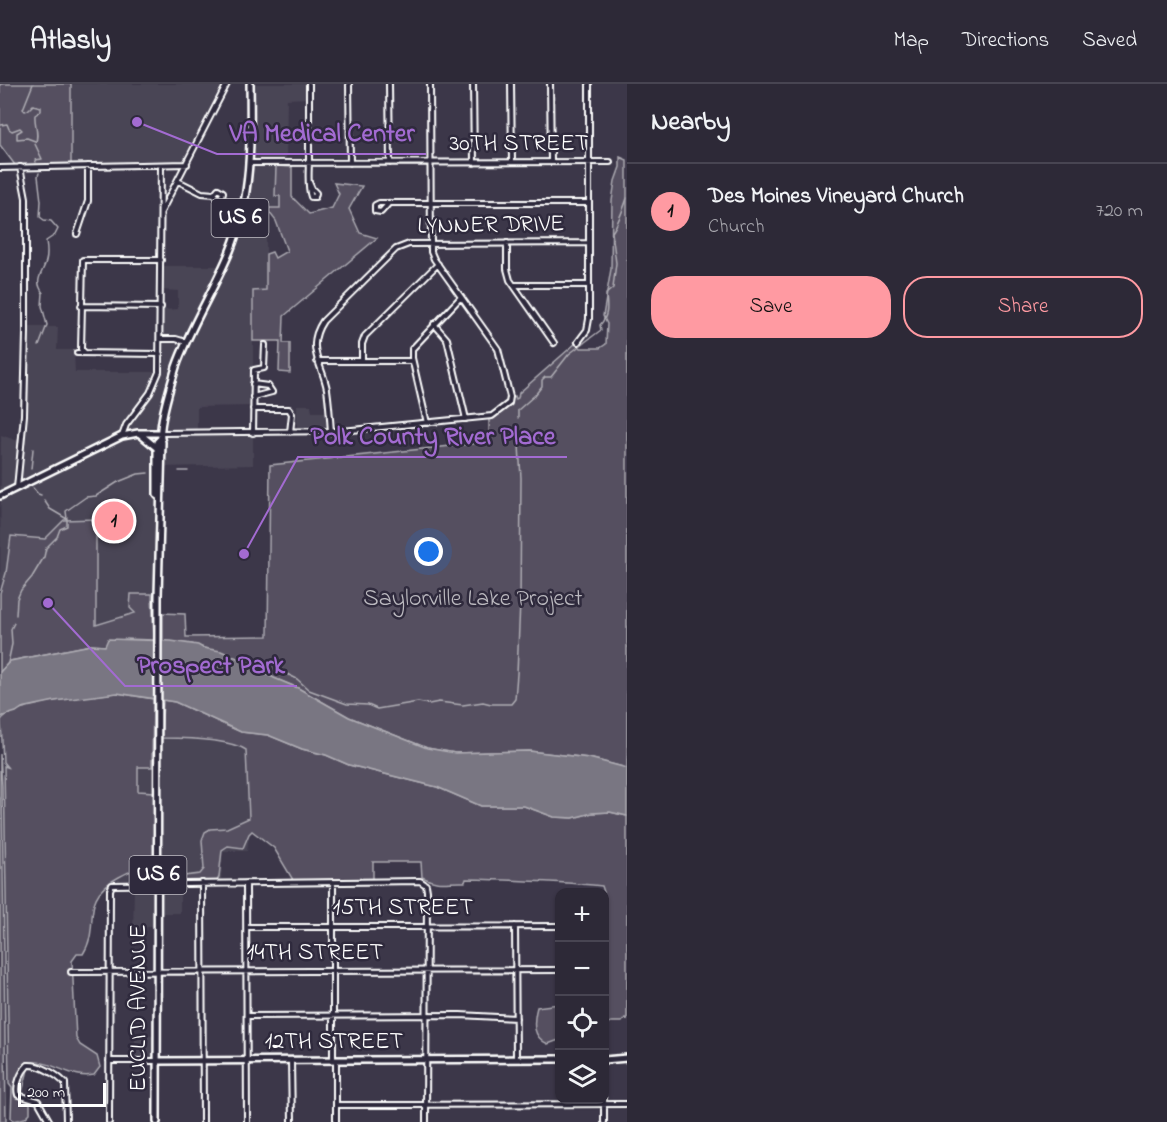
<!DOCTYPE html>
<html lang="en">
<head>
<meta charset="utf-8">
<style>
  :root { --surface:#2d2937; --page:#35313f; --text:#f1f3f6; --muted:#a7a6ad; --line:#484552; --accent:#ff9aa2 }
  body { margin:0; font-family:"Indie Flower",sans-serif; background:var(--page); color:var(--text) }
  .controls { position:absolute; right:18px; bottom:18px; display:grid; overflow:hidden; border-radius:12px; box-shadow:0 2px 4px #0004 }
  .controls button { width:54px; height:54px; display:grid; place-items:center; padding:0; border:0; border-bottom:2px solid var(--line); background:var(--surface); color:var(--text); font:30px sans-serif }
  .scale { position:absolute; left:18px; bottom:15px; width:88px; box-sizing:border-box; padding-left:6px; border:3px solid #fff; border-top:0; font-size:16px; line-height:21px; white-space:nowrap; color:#fff; -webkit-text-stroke:4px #2f2a3d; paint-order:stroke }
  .you { position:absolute; left:429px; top:468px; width:21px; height:21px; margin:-15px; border:4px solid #fff; border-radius:50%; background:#1a73e8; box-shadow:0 0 0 9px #1a73e833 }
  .badge { display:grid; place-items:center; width:39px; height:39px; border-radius:50%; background:var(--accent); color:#111; font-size:20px; font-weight:700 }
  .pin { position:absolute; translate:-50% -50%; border:3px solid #fff; box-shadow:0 2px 6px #0006 }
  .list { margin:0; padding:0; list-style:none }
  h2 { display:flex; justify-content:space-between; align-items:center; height:78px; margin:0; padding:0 24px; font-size:26px }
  h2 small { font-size:20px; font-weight:400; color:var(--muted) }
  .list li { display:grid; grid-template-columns:39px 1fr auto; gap:18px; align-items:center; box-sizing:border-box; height:96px; padding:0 24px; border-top:2px solid var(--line) }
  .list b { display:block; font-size:22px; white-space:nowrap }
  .list p { margin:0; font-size:20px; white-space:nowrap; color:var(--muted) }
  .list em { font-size:20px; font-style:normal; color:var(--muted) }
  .actions { display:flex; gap:12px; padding:18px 24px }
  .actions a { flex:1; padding:14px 0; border:2px solid var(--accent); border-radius:24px; text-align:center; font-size:21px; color:var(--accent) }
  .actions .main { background:var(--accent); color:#111 }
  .icon { flex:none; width:33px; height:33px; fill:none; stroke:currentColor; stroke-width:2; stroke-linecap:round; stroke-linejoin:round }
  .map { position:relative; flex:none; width:627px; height:1038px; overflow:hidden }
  header { display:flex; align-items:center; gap:36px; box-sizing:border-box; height:84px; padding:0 30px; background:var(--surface); border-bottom:2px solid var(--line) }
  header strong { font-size:28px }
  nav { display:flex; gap:33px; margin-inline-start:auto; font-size:21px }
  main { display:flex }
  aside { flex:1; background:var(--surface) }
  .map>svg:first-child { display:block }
</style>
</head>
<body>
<header>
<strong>Atlasly</strong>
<nav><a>Map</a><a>Directions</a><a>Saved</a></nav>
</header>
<main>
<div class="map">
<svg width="627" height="1038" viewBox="0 0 627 1038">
  <rect width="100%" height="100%" fill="#3c3749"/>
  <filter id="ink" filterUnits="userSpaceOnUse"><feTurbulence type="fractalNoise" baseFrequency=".0167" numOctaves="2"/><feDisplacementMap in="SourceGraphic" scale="12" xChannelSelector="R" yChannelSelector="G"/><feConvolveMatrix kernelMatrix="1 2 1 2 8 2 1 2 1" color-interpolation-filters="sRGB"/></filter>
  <g filter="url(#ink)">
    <path fill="#494455" d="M71 0H222L183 76 71 80Z
      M250 0H309V14L287 15 286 79H275V111L280 112V124H269V149H266V207H253V322L197 323V349H253V381L161 383 158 530 131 529 96 541V436L45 455 11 453 6 489 0 509 1 351 21 358 26 243H58L57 266H74L75 288H159L161 226 178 225V207L161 206V182H223L230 167 248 94Z
      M297 321H311L312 328H329L331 348H297Z
      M248 653V706L250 746 247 767H223L221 799H180V829H157V842H147V847L133 848 134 800 117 801 118 783H157V708H138V683L158 682V654Z
      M135 952H154L153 974H135Z"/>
    <path fill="#555060" stroke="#aaa8b0" stroke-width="1.5" d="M0 0H71V80L15 81 0 61Z
      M620 73 627 76V684L589 674 529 667 455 669 427 664 349 633 298 604 274 594 253 580 192 560 163 557V529L185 530 186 553 268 552 270 381 489 358V332L515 312 516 315 518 314 519 309 576 259 581 264H600L606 260 607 240 603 232 611 185 612 117 615 97 620 83Z
      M276 82 292 83V113L309 130 332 124 339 110 334 99 362 102 349 125 360 149 377 154 284 232 283 259H290V289L279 288 280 257H253V207L266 206V170L272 168 275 174 287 167 276 137 269 128V124H280V112H275Z
      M96 435V541L135 529 130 524 131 510H152L154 556 125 555 106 562 91 561 10 577 0 588V509L6 489 11 452 45 455 64 436Z
      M117 609 153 615 152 683H138V707L154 708 155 783C139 783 132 786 119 793 77 815 102 840 83 870H77L72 877 76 954 80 961 97 972 100 983 94 991C71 996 53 976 30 978L22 1009 30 1019V1029L25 1034 14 1037 11 1034 12 1004 9 1000 4 682 7 683 3 678 1 636C14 618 92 612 117 609Z
      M163 616 175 618 241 648 268 651 302 665 326 671 349 681 437 703 481 722H524L554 733 573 734 592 729 610 728 627 732V935L625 934 622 938H611L605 941 604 808 602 802C557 797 512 796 466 795L465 798C447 797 439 802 422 793L421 778H373V795L369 796H293L274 764 252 747 249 750 243 764 228 762 222 766 219 793 217 797H182L181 795 184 792 200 790 204 785 202 756 205 748 210 745 227 744 249 734 246 666C229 655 183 654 161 654Z
      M0 670 2 702 6 1038H0Z
      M559 920V956L548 960C532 953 533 939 537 923Z"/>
    <path fill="#797682" stroke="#afadb4" stroke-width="1.5" d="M108 555 171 557 198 561 203 564 221 567 251 580H255L256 584 274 594 298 604 349 633 427 664 455 669 529 667 589 674 627 684V732L610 728 592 729 573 734 554 733 524 722H481L437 703 349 681 326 671 302 665 268 651 241 648 175 618 117 609 55 617 22 624 16 628 0 633V588L10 577 91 561 105 562Z"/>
    <path fill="#3c3749" d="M154 553 163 554V619L153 618Z"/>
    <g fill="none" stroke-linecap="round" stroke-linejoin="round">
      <path stroke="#afadb4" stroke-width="1.5" d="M33 0 23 25 25 27 28 26 33 21 41 23V27L35 31C34 41 40 51 35 60L42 75 35 76 36 78
        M1 41 7 40 9 45 12 47 20 44 22 46 17 49V55L27 54 35 57
        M39 89 38 92 41 117 40 133 44 136 51 137 58 145 55 151 46 157C47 163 48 170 46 177 43 190 33 195 43 209L42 222 47 241 39 262
        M518 334V326L535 311 542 302V296L545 293H551L569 270 601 246 600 241C609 231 607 222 606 210L613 204 616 179 612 148C616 144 625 121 627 114
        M31 385 33 365
        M179 387H188
        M33 404 38 410 41 411
        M67 435 66 427 86 413 96 412 118 398 138 390 148 389
        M16 531 17 515 21 506 32 493 44 473 46 464 57 453 60 445 67 442V435L50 425 44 416
        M8 579 12 560 11 545 14 539
        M267 591 274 589H285L297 595 309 606 347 620 368 621 377 625 418 618 429 620 439 618 463 621 483 618 491 620H511L515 615 517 590 520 518 521 394 518 345"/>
      <defs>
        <path id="minor" d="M309 0C309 25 309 50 309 75 309 87 307 102 311 113H315L316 109 312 105 309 98
          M349 0 350 79
          M389 0 390 79
          M473 0 474 79
          M511 0 512 78
          M550 0 551 78
          M249 79 610 78
          M0 84 187 80
          M178 97 202 109 214 110 218 114 222 112 223 108 218 105 214 110
          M389 119 381 128 375 127V121L379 119H589
          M161 128 227 0
          M77 150 88 117V82
          M507 159V185L510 196 554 259
          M515 201H589
          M81 222 161 223
          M434 240 447 255 466 335
          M160 255H176L186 258
          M578 258 587 246 589 235V0
          M77 269 160 270
          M85 269 81 265 83 176H161
          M317 277H412
          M362 277V260L365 252 438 180
          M253 313 272 308 268 302 253 300
          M253 325H289L292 330 290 348
          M427 339 412 274V265L461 213
          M331 348C330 333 329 319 327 305 322 279 305 264 323 237L396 165 409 160 589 159
          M161 349 342 347 492 332 509 319 510 313 498 265 434 175 431 168 430 0
          M253 349 254 286 264 284 265 261
          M122 352 126 341 150 309 159 288 161 81
          M17 404 24 331 26 249V114L20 83
          M333 798V976
          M202 799 203 1038
          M246 799 247 1038
          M515 842 516 975
          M247 843 560 842
          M71 888 560 886
          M247 932 460 931 516 934
          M291 976 292 1038
          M109 977H157
          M604 1016V1038
          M336 1021 627 1020
          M50 1038 38 1017 18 1011C15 1001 21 988 28 981 40 980 57 991 65 999L66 1038
          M109 1038 110 806 112 801 420 797 426 801 427 807 426 1038
          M336 1038V976"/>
        <path id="major" d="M140 350 157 364
          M0 412 122 352 138 349H160
          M160 413 157 411V358L160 355
          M604 976 627 974
          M157 977 560 975
          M157 1038 158 512 162 358C156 346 172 297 176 283 190 243 214 206 230 167 252 114 251 56 250 0"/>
      </defs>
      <use href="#minor" stroke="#fff" stroke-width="8"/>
      <use href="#major" stroke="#fff" stroke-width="10"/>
      <use href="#minor" stroke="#2f2a3d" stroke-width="4"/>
      <use href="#major" stroke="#2f2a3d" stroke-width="5"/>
    </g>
  </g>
  <g text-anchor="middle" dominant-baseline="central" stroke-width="5" stroke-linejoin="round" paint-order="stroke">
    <g fill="#2f2a3d" stroke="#c1bfc5" stroke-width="1.5">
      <rect x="211.5" y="115" width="57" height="38" rx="4.5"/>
      <rect x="129.5" y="772" width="57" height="38" rx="4.5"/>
    </g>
    <g font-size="22" font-weight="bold" fill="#fff">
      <text x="240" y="134">US 6</text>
      <text x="158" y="791">US 6</text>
    </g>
    <g font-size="24" fill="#fff" stroke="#2f2a3d">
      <text x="519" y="60">30TH STREET</text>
      <text transform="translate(491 142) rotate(-1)">LYNNER DRIVE</text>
      <text x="403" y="824">15TH STREET</text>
      <text x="315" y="869">14TH STREET</text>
      <text transform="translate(139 924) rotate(-90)">EUCLID AVENUE</text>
      <text x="334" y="958">12TH STREET</text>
    </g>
    <g font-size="24" fill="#bbb9bf" stroke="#2f2a3d">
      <text x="473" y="515">Saylorville Lake Project</text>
    </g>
  </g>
  <path fill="none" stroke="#a36bd2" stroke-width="2" d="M137 38L217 70H426M244 470L298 373H567M48 519L125 602H297"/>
  <g fill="#a36bd2" stroke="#2f2a3d" stroke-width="2">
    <circle cx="137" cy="38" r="6"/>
    <circle cx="244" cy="470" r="6"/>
    <circle cx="48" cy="519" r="6"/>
  </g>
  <g font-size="26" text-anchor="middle" font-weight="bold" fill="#a36bd2" stroke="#2f2a3d" stroke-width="5" stroke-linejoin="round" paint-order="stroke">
    <text x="322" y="57">VA Medical Center</text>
    <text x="433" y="360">Polk County River Place</text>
    <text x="211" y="589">Prospect Park</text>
  </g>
</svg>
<div class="controls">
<button>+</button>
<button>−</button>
<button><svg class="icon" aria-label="locate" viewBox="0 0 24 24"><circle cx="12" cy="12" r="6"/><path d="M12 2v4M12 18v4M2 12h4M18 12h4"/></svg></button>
<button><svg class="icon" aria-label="layers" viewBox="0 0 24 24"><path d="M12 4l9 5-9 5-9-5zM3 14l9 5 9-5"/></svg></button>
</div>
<div class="scale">200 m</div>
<div class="you"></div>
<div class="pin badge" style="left:114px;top:437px">1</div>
</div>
<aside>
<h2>Nearby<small></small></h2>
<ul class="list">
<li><span class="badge">1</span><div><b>Des Moines Vineyard Church</b><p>Church</p></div><em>720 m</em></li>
</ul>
<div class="actions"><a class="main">Save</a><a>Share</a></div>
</aside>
</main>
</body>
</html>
